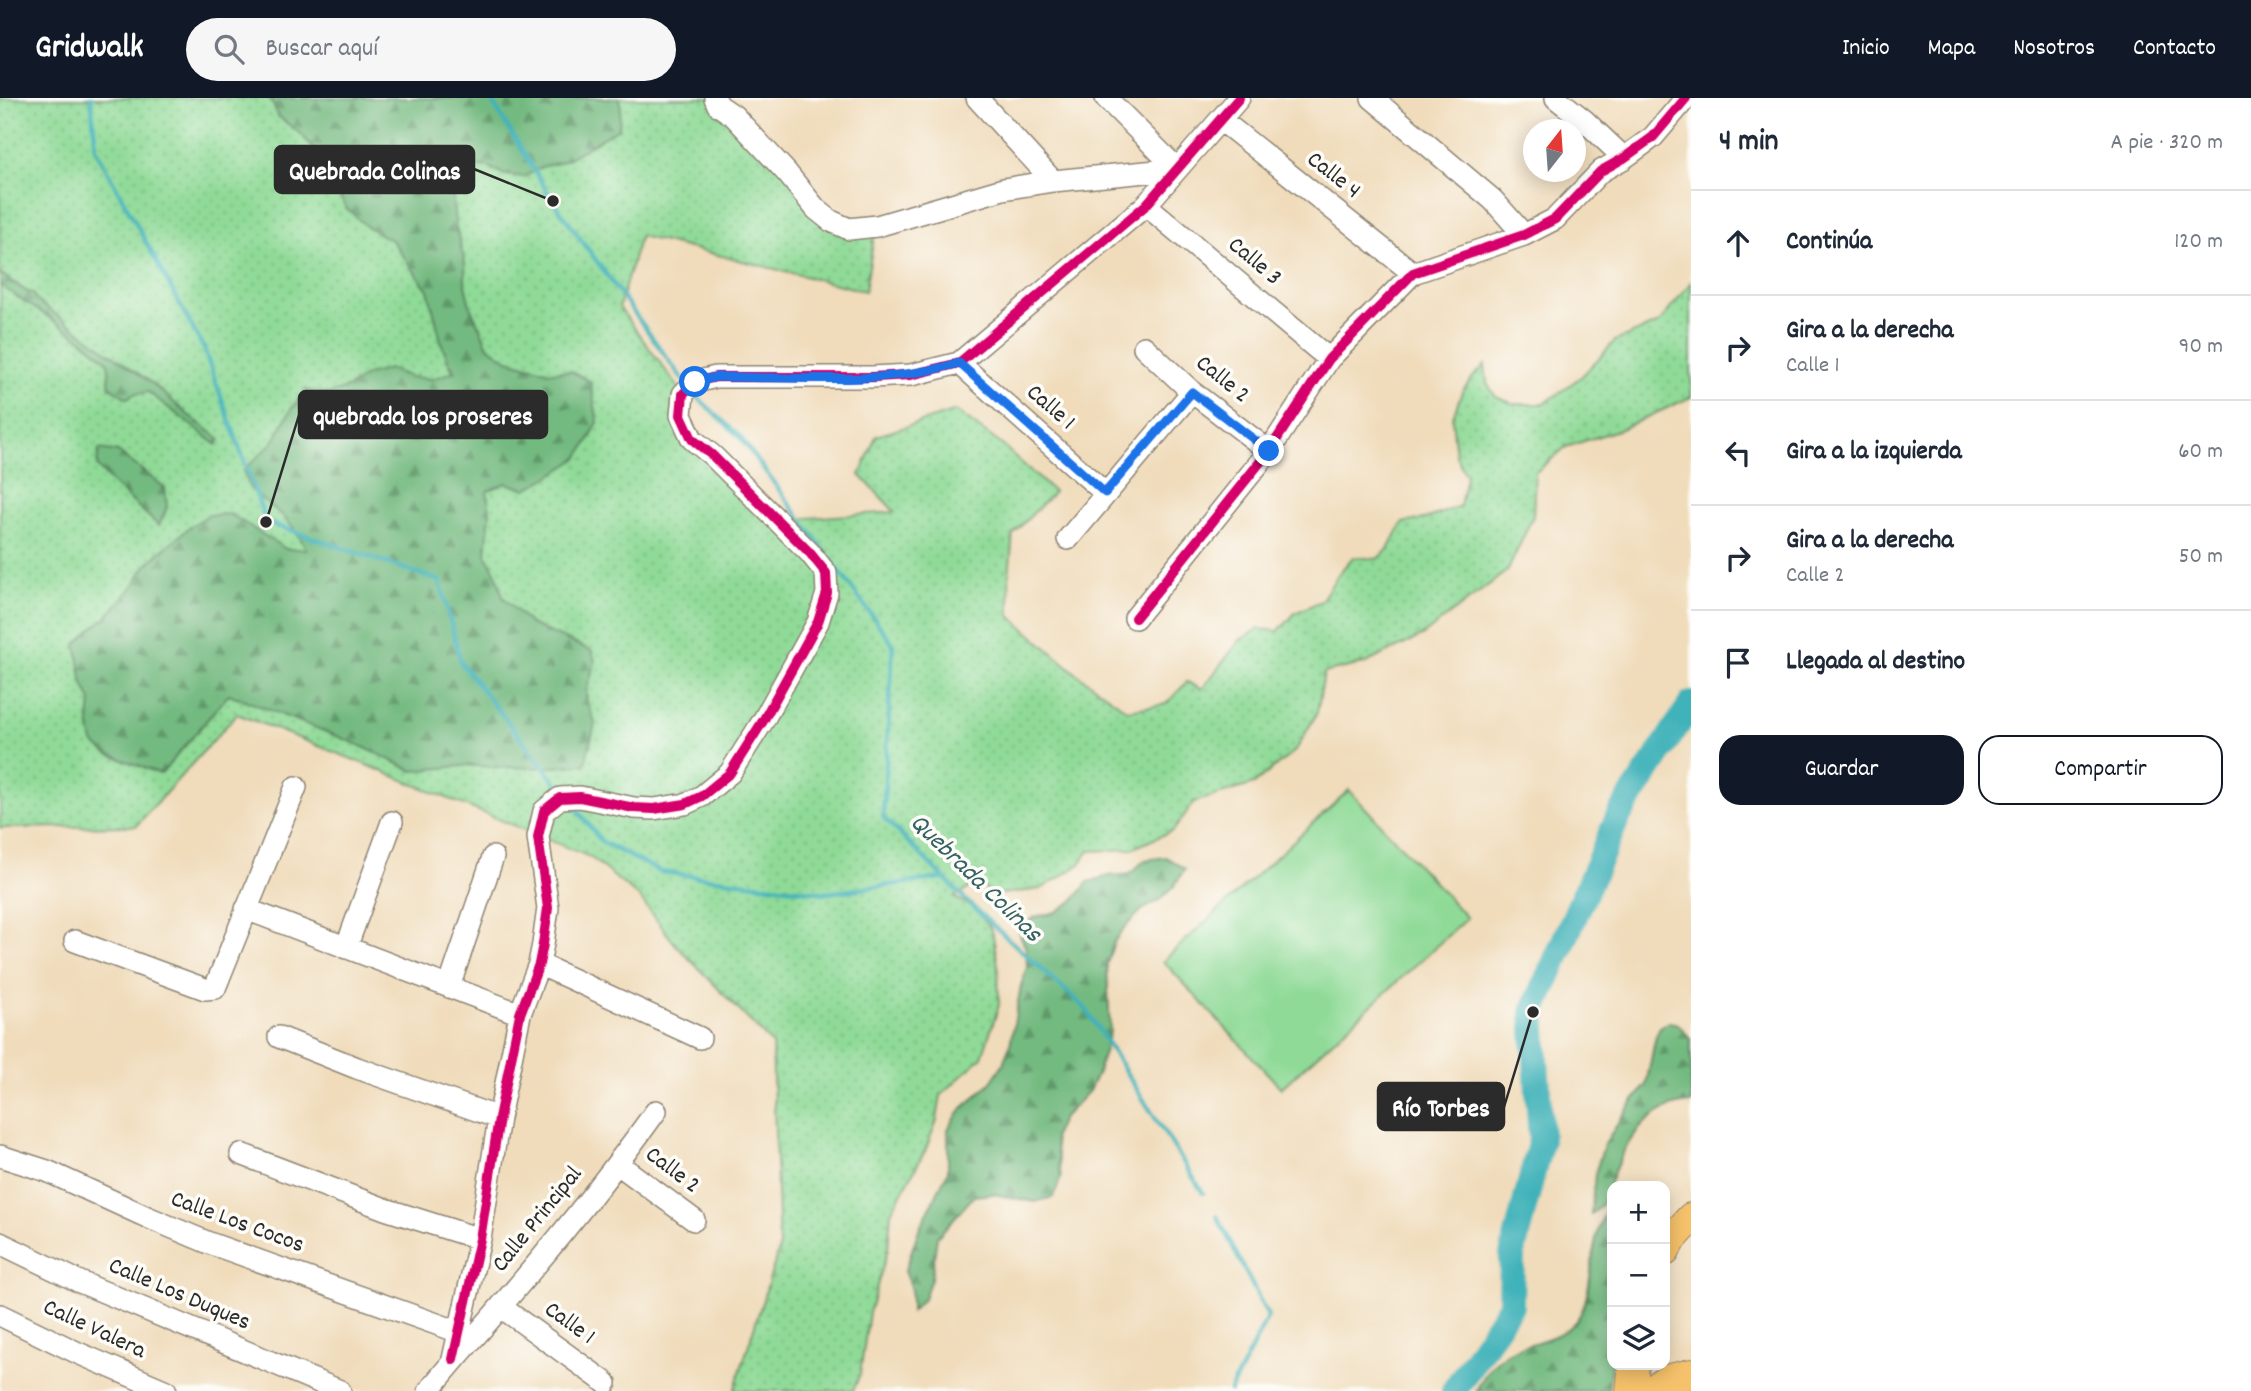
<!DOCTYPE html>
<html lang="es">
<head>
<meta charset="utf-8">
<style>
  :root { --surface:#fff; --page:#f6f6f7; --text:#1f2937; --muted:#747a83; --line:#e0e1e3; --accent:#111827 }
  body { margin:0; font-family:Dekko,sans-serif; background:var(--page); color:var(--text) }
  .controls { position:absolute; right:21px; bottom:21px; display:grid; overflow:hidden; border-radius:14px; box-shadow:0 4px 18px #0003 }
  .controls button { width:63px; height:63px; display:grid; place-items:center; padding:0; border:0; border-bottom:2px solid var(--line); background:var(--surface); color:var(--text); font:35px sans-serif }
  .compass { position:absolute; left:1523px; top:21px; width:63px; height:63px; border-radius:50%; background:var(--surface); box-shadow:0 4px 18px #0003; rotate:17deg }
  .stop { position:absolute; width:21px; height:21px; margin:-16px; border:5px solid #1a73e8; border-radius:50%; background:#fff }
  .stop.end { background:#1a73e8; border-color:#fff; box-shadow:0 2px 7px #0008 }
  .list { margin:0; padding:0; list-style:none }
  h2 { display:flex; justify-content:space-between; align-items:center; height:91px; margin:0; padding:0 28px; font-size:30px }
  h2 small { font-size:23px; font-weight:400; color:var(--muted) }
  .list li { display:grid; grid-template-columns:46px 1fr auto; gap:21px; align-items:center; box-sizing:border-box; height:105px; padding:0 28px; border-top:2px solid var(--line) }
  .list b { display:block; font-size:26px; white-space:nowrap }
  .list p { margin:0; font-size:23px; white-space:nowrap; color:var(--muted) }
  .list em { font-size:23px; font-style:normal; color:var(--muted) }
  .actions { display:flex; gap:14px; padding:21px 28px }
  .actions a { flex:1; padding:16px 0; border:2px solid var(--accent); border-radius:21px; text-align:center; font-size:24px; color:var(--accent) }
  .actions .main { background:var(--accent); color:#fff }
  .icon { flex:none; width:38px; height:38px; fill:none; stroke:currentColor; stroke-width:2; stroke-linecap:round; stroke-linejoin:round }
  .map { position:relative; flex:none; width:1691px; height:1293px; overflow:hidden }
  header { display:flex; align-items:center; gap:42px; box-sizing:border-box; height:98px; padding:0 35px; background:var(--accent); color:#fff }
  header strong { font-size:33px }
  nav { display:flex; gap:38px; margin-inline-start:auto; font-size:24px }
  .search { width:490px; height:63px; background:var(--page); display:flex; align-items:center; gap:18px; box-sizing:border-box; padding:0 24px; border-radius:38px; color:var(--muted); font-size:26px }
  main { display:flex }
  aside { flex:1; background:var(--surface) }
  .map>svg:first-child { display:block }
</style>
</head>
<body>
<header>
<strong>Gridwalk</strong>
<div class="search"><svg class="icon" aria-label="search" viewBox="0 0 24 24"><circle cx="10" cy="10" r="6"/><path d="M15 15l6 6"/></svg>Buscar aquí</div>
<nav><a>Inicio</a><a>Mapa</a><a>Nosotros</a><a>Contacto</a></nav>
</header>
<main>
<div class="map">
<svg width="1691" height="1293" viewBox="0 0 1691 1293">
  <defs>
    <pattern id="grass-dots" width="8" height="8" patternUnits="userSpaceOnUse" patternTransform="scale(1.75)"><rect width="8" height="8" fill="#8fda97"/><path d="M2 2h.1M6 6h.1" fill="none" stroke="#7cbb82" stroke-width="1.8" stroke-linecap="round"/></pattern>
    <pattern id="forest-firs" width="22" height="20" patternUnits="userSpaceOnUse" patternTransform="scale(1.75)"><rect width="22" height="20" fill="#73ba80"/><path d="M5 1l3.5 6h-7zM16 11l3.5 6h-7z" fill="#5f9769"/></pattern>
  </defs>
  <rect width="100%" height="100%" fill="#fdfcf7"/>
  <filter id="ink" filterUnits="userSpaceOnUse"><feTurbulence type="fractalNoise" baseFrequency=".0143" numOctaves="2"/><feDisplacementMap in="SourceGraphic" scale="14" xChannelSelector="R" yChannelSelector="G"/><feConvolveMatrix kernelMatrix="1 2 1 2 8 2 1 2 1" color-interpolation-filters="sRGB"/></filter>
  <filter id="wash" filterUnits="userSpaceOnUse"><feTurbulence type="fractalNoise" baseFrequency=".00686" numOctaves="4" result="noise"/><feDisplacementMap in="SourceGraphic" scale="28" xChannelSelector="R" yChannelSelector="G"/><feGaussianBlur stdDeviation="1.57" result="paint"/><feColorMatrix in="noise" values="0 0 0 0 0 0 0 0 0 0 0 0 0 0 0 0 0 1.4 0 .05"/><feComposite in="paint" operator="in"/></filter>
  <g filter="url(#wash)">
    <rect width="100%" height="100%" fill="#f0dcbb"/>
    <path fill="url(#grass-dots)" stroke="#5d8261" stroke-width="2" d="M0 0H717L849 129 876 127 865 193 640 138 619 209 684 297 682 317 778 422 895 414 860 377 876 338 956 313 1001 346 1054 394 1013 436 1009 477 1010 518 1077 576 1127 612 1166 606 1187 584 1202 591 1240 542 1259 531 1279 533 1295 515 1321 503 1339 475 1353 459 1377 461 1388 451 1403 425 1429 420 1460 408 1466 378 1456 358 1452 321 1462 294 1473 279 1485 267 1487 285 1496 299 1514 306H1544L1582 278 1615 243 1659 225 1691 184V299L1621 331 1566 349 1535 375 1533 418 1508 472 1422 538 1366 565 1324 575 1317 615 1296 652 1254 686 1194 704 1174 732 1132 751 1089 753 1079 767 1041 791 995 797 980 787 976 775 968 791 954 799 974 810 992 832 998 867 999 907 982 959 941 997 937 1022 925 1053 891 1114 888 1151 869 1215 860 1276 853 1293H734L779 1151 772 946 675 846 639 799 590 759 367 667 237 616 136 728 0 730Z"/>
    <path fill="url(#forest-firs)" stroke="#4f7256" stroke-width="2" d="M270 0H618L621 8 619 30 564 63 542 69 524 79 505 77 487 68 467 69 454 84 453 105 455 125 465 166V187L470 208 488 248 508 262 550 274 571 273 590 283 598 324 589 342 578 360 544 382 526 391 506 385 487 393 490 414 486 456 496 476 503 499 530 526 592 553 595 564 586 594 587 604 595 625 585 666 542 670 489 669 470 667 413 673 357 646 229 596 161 676 108 656 93 645 89 624 91 603 83 586 76 546 90 532 107 519 134 487 144 470 159 455 191 428 209 417 230 416 286 451H306L297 434 283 418 251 392 243 373 273 344 293 308 306 292 329 296 349 289 367 277 389 271 410 279 432 281 453 274 442 247 428 192 392 143 366 128 346 110 320 59 303 38 278 18Z
      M0 175 26 193 33 195 36 202 153 286 187 316 220 341 217 347 148 294 134 296 127 300 110 289C107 279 112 271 106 262 74 232 35 212 0 187Z
      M99 351 118 354 165 390 167 409 159 428 111 384 97 368Z
      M1166 759 1185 771 1174 788 1160 802 1142 812 1126 828 1114 844 1107 866 1110 934 1098 974 1089 993 1062 1021 1054 1039 1061 1079 1054 1099 1035 1104 993 1096 974 1098 937 1139 931 1181 924 1200 911 1213V1192L905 1173 918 1134 948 1073V1031L960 1013 991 984 1003 966 1010 947 1021 888 1027 869 1026 850 1018 832 1035 819 1056 814 1074 802 1088 784 1109 778 1130 776 1145 762Z
      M1669 924 1678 926 1691 941V1005C1648 1007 1626 1043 1612 1079 1606 1093 1606 1108 1591 1116L1595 1076 1604 1047 1626 1013 1646 987 1656 937 1660 929Z
      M1612 1101V1264L1608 1293H1476C1482 1282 1488 1270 1498 1262 1522 1240 1556 1249 1578 1220 1590 1202 1591 1163 1596 1141 1599 1126 1605 1114 1612 1101Z"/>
    <path fill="#8fda97" stroke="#5d8261" stroke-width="2" d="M1349 692 1467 820 1281 990 1163 863Z"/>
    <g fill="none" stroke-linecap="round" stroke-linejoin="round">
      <path stroke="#41b2b9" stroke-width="4.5" d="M91 0 96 52 204 251 266 424 440 483 461 565 561 691
        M493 0V5L553 103 683 282
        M697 299 740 339 893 546 883 719 974 810 1085 910 1203 1095
        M573 707 602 744 661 774 827 795 943 780
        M1217 1118 1268 1218 1230 1293"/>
      <path stroke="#41b2b9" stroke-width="26" d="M1454 1293 1511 1207 1512 1157 1541 1042 1533 914 1618 719 1691 606"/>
    </g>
  </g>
  <g filter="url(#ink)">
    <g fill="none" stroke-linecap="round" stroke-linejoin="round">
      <defs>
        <path id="minor" d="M715 0 718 7 734 18 787 75 816 111 831 123 849 131 877 128 1003 91 1053 83 1177 71
          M977 0 1053 83
          M1106 0 1177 71
          M1372 0 1493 102 1524 137
          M1556 0 1585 23 1624 60
          M1221 22 1413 175
          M1146 107 1329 261
          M1144 249 1192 294 1269 353
          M959 265 1105 395
          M1068 441 1192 294
          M1135 520 1269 353 1329 261 1413 175 1524 137 1555 121 1601 73 1624 60 1653 39 1686 0
          M246 811 520 916
          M75 843 205 891 215 890 296 689
          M346 850 392 724
          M539 866 700 940
          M449 889 493 759
          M279 939 357 970 499 1020
          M241 1056 385 1111 480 1141
          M0 1058 47 1073 147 1119 209 1145 459 1234
          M618 1066 694 1122
          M0 1145 80 1184 340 1293
          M501 1209 606 1285
          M0 1217 78 1255 166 1293
          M453 1261 480 1141 499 1020 520 916 539 866 543 846 548 810 538 739 544 713 560 700 580 699 634 710 654 711 685 706 702 698 730 675 763 623 818 524 827 495 826 475 810 455 713 358 692 341 681 317 683 296 695 284 716 279H872L911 277 959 265 1146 107 1239 0
          M429 1293C452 1263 478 1236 502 1207 556 1144 608 1080 656 1013"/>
        <path id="highway" d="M1665 1153 1670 1143 1691 1120
          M1631 1293 1634 1267
          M1651 1293 1670 1281 1691 1276"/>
      </defs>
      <use href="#minor" stroke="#8e8473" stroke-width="24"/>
      <use href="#highway" stroke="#8e8473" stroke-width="32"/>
      <use href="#minor" stroke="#fff" stroke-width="21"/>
      <use href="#highway" stroke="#f5c16b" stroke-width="30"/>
      <defs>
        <path id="cycleway" d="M1135 520 1269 353 1329 261 1413 175 1524 137 1555 121 1601 73 1624 60 1653 39 1686 0
          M453 1261 480 1141 499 1020 520 916 539 866 543 846 548 810 538 739 544 713 560 700 580 699 634 710 654 711 685 706 702 698 730 675 763 623 818 524 827 495 826 475 810 455 713 358 692 341 681 317 683 296 695 284 716 279H872L911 277 959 265 1146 107 1239 0"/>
      </defs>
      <use href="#cycleway" stroke="#fdfcf7" stroke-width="15"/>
      <use href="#cycleway" stroke="#d6006c" stroke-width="10"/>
    </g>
  </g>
  <g fill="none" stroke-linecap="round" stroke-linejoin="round" filter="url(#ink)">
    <path stroke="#1a73e8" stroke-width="9" d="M695 284 716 279C796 279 881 288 959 265L1105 395 1192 294 1269 353"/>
  </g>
  <g text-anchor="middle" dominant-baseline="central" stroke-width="7" stroke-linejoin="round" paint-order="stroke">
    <g font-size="24" fill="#2b2b2b" stroke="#fdfcf7">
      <text transform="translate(1333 78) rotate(38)">Calle 4</text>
      <text transform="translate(1254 164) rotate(40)">Calle 3</text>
      <text transform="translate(1222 282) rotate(39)">Calle 2</text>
      <text transform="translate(1050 310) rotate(41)">Calle 1</text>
      <text transform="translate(672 1073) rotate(37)">Calle 2</text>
      <text transform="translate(538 1122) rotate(-51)">Calle Principal</text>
      <text transform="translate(237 1125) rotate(20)">Calle Los Cocos</text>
      <text transform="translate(179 1197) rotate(23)">Calle Los Duques</text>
      <text transform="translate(569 1226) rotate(36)">Calle 1</text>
      <text transform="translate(94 1232) rotate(25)">Calle Valera</text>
    </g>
    <g font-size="26" font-style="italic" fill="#346164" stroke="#fdfcf7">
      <text transform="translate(975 781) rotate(44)">Quebrada Colinas</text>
    </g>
  </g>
  <path fill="none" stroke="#2b2b2b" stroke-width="2.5" d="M553 103L474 71M266 424L299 317M1533 914L1504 1009"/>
  <g fill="#2b2b2b" stroke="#fdfcf7" stroke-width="2.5">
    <circle cx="553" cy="103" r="7"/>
    <circle cx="266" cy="424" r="7"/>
    <circle cx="1533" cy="914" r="7"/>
  </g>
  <g fill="#2b2b2b" stroke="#2b2b2b" stroke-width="2.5">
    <rect x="275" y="48" width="199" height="47" rx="7"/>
    <rect x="299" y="293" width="248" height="47" rx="7"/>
    <rect x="1378" y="985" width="126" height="47" rx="7"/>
  </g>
  <g font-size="26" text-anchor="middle" font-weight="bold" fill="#fff">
    <text x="375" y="81">Quebrada Colinas</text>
    <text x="423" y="326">quebrada los proseres</text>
    <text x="1441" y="1018">Río Torbes</text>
  </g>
</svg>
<div class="controls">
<button>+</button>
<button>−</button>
<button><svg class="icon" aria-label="layers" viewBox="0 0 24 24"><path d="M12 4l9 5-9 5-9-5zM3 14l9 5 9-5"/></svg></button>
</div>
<svg class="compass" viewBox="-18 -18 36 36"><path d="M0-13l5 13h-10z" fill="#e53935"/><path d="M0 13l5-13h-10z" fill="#747a83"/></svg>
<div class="stop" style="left:695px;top:284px"></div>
<div class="stop end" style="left:1269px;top:353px"></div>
</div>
<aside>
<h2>4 min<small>A pie · 320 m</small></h2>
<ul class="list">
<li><svg class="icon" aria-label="ahead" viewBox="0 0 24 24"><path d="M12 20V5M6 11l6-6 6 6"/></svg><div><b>Continúa</b></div><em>120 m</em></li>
<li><svg class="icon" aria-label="right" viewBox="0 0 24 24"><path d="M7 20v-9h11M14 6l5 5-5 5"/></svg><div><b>Gira a la derecha</b><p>Calle 1</p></div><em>90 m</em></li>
<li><svg class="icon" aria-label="left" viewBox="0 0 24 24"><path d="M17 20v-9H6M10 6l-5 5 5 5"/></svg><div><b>Gira a la izquierda</b></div><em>60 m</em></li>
<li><svg class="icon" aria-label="right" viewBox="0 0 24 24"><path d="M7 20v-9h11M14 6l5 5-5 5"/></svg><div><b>Gira a la derecha</b><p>Calle 2</p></div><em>50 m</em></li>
<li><svg class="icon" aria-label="arrive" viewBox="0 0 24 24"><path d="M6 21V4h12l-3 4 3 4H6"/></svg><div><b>Llegada al destino</b></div></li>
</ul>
<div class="actions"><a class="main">Guardar</a><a>Compartir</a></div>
</aside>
</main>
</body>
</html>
